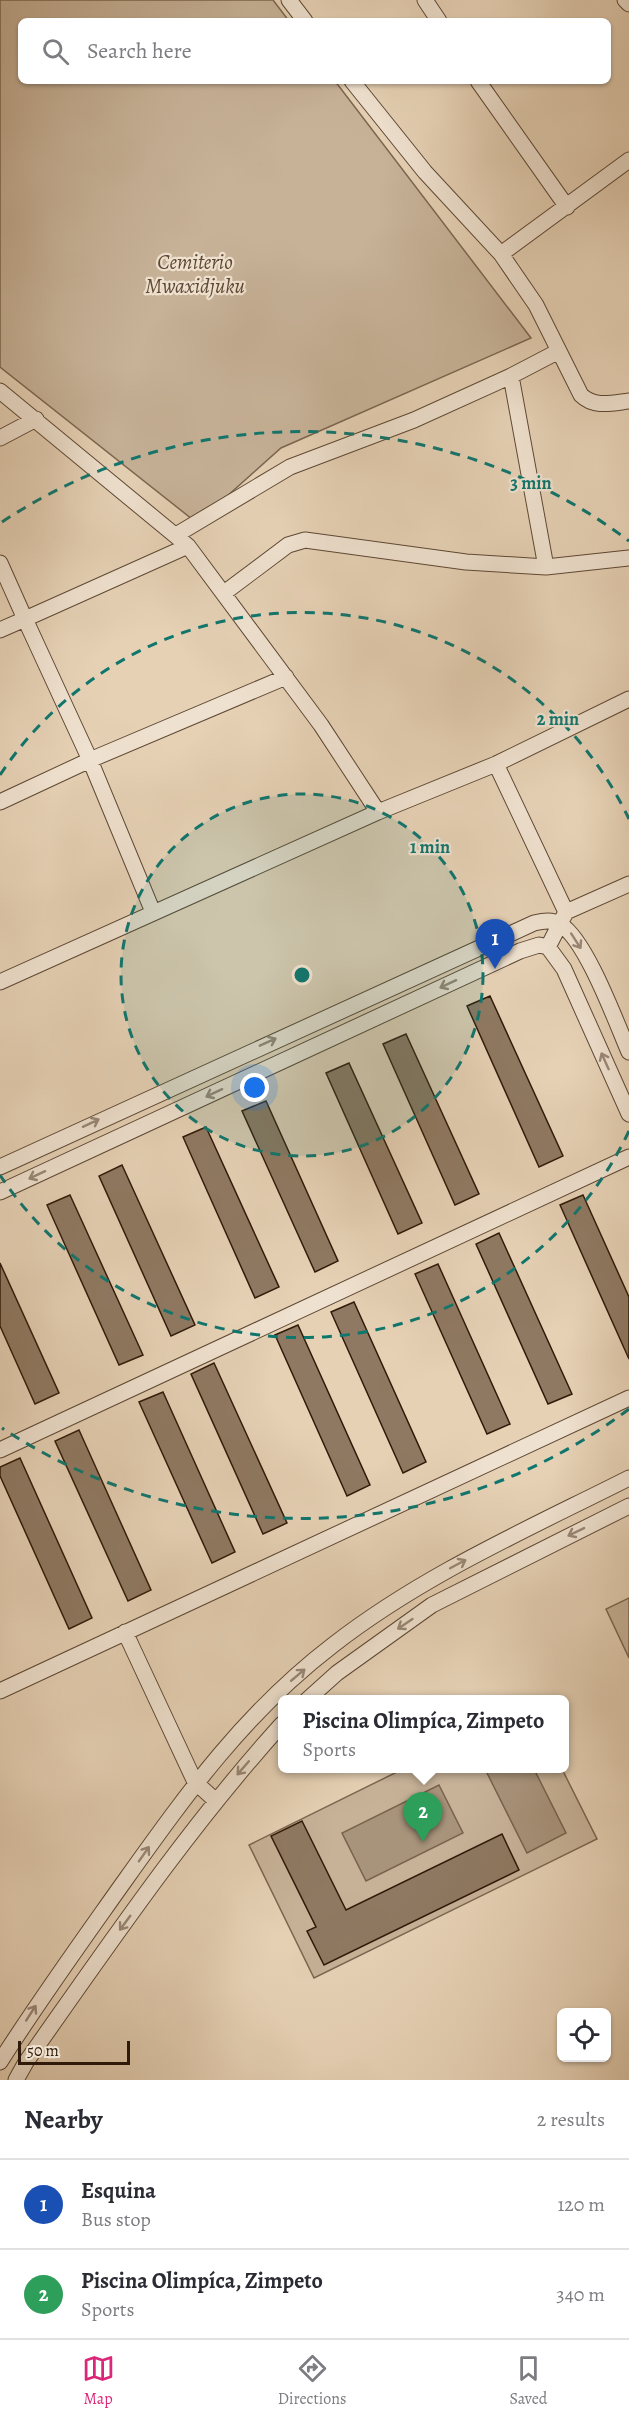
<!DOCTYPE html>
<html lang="en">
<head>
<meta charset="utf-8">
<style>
  :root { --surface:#fff; --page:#f2f2f3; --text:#2b2b33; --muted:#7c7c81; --line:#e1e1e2; --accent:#db2777 }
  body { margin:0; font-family:Alegreya,serif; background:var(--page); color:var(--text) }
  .controls { position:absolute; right:18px; bottom:18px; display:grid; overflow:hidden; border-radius:9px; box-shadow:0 2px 4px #0004 }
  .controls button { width:54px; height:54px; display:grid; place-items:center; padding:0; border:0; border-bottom:2px solid var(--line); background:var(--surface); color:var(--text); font:30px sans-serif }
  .scale { position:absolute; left:18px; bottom:15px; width:112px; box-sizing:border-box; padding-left:6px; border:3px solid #301a09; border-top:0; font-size:16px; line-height:21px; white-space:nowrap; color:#301a09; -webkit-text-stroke:4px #efe1cf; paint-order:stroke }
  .you { position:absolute; left:255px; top:1088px; width:21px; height:21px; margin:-15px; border:4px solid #fff; border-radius:50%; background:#1a73e8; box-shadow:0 0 0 9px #1a73e833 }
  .badge { display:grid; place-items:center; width:39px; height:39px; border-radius:50%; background:var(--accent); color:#fff; font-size:20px; font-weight:700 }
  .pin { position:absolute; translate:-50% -50px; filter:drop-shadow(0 2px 3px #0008) }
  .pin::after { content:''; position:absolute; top:32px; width:21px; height:18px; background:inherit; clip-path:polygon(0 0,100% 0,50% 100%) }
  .popup { position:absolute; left:278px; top:1695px; width:291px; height:78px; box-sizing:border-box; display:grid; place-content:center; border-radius:9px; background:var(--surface); filter:drop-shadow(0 2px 4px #0005); font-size:20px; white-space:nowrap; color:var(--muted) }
  .popup b { font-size:22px; color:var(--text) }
  .popup::after { content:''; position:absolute; left:50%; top:100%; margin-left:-12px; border:12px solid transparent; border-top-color:var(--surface) }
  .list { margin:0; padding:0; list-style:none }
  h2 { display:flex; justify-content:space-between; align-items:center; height:78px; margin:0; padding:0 24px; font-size:26px }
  h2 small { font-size:20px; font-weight:400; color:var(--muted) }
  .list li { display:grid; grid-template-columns:39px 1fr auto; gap:18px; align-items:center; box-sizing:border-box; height:90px; padding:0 24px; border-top:2px solid var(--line) }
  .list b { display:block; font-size:22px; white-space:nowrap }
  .list p { margin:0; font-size:20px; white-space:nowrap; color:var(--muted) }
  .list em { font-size:20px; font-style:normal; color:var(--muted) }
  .icon { flex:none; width:33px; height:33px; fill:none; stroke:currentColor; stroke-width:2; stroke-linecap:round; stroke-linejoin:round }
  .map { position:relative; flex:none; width:629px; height:2080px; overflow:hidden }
  .search { position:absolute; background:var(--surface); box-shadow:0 2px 4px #0004; left:18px; right:18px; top:18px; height:66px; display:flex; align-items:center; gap:15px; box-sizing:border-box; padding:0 21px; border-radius:9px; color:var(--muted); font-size:22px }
  .sheet { height:258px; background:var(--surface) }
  nav { display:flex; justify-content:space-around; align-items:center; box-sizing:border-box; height:84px; border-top:2px solid var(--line); background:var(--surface); font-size:16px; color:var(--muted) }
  nav a { display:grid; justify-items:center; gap:3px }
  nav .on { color:var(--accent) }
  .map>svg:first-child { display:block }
</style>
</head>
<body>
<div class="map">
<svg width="629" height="2080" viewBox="0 0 629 2080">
  <rect width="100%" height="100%" fill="#e6d1b5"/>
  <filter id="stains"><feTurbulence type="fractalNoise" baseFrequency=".00333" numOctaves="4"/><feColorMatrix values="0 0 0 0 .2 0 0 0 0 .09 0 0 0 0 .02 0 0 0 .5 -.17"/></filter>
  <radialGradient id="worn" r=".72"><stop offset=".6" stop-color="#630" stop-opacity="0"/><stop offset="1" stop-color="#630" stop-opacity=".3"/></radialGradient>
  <path fill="#c7b298" stroke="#7c6650" stroke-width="1.5" d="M0 0H273L289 21H21V81H335L531 338 281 448 197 523 0 367Z
    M629 1598V1658L606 1609Z
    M405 1768 562 1769 597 1839 314 1978 249 1845Z"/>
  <path fill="#a8937b" stroke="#78634d" stroke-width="1.5" d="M485 1769H534L566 1833 527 1853Z
    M439 1785 463 1833 366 1881 342 1833Z"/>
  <path fill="#8f7962" stroke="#301a09" stroke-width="1.5" d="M490 996 563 1156 539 1167 467 1006Z
    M406 1034 479 1194 455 1205 383 1044Z
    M349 1063 422 1223 398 1234 326 1073Z
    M266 1101 338 1261 315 1272 242 1111Z
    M206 1127 279 1287 255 1298 183 1137Z
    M122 1165 195 1325 171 1336 99 1176Z
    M70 1195 143 1355 119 1365 47 1205Z
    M583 1195 629 1297V1359L560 1205Z
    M499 1233 572 1394 548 1404 476 1244Z
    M0 1263 59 1393 35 1404 0 1326Z
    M438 1264 510 1424 487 1434 415 1274Z
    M354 1302 426 1462 403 1473 331 1312Z
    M298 1325 370 1485 347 1496 275 1335Z
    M214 1363 287 1523 263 1534 191 1374Z
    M163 1392 235 1552 212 1563 139 1402Z
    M79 1430 151 1590 128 1601 55 1441Z
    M20 1458 92 1618 69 1629 0 1476V1467Z
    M302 1821 346 1910 502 1834 519 1870 324 1965 307 1931 316 1927 271 1836Z"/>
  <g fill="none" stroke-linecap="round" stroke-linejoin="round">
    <defs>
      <path id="minor" d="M289 0 305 21
        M425 0 439 21
        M625 0 629 4
        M352 81 425 172 501 254 536 305 581 395C594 408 612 403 629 401
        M478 81 567 207
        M501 254 629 160
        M511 376 546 567
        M0 391 188 546 321 725 378 812 496 764 629 699
        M0 438 36 419
        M176 535 290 467 414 420 511 376 559 351
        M0 563 25 619 188 546
        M224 593 288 545 305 540 466 562 546 567 629 558
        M0 630 25 619 90 760 153 912
        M496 764 566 912
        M0 802 90 760 286 677
        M548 947 566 912 629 884
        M0 982 378 812
        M0 1167 534 923C543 921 552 919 561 925 586 940 616 1022 629 1052
        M0 1192 520 951 539 945 548 947 564 969 629 1114
        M0 1450 629 1157
        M125 1632 195 1782 215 1800
        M0 1691 629 1398
        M307 1700 337 1673 432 1605 629 1506
        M0 2062C38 2002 80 1944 121 1886 186 1795 243 1714 333 1645 423 1575 528 1529 629 1478
        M16 2080 26 2062C108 1946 187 1829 282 1724"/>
    </defs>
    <use href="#minor" stroke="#5e4834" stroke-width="17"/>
    <use href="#minor" stroke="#efe1cf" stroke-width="15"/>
  </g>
  <defs><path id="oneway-shaft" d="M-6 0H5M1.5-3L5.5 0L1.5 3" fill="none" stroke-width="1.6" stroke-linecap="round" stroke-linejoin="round" transform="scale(1.5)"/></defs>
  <g stroke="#998776">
    <use href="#oneway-shaft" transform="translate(576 941) rotate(57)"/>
    <use href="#oneway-shaft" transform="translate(448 984) rotate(155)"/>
    <use href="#oneway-shaft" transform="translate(268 1042) rotate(-24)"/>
    <use href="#oneway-shaft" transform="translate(605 1061) rotate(-114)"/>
    <use href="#oneway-shaft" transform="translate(214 1093) rotate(155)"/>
    <use href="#oneway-shaft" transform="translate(91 1123) rotate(-25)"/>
    <use href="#oneway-shaft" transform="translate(37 1175) rotate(155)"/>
    <use href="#oneway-shaft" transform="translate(576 1532) rotate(154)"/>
    <use href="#oneway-shaft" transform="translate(458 1564) rotate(-28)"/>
    <use href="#oneway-shaft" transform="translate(405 1624) rotate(146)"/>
    <use href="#oneway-shaft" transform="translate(298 1675) rotate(-40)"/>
    <use href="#oneway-shaft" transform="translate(243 1768) rotate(131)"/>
    <use href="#oneway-shaft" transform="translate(144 1854) rotate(-55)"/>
    <use href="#oneway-shaft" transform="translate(125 1923) rotate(126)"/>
    <use href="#oneway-shaft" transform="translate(31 2013) rotate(-57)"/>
  </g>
  <circle cx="302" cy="975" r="181" fill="#0f766e" fill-opacity=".12"/>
  <g fill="none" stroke="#0f766e" stroke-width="3" stroke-dasharray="10 8">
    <circle cx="302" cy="975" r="181"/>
    <path d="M629 1131A362 362 0 0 1 0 1175M0 775A362 362 0 0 1 629 819"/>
    <path d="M629 1409A543 543 0 0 1 2 1428M2 522A543 543 0 0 1 629 541"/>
  </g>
  <g text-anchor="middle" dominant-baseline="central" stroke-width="4.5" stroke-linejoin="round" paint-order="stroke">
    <g font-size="21" font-style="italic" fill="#5d4834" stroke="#efe1cf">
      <text x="195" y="262">Cemiterio<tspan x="195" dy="24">Mwaxidjuku</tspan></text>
    </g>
  </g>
  <circle cx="302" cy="975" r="9" fill="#0f766e" stroke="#efe1cf" stroke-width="3"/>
  <g font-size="18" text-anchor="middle" font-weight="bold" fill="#0f766e" stroke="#efe1cf" stroke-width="4.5" stroke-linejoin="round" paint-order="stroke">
    <text x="531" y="489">3 min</text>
    <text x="558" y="725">2 min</text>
    <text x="430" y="853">1 min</text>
  </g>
  <rect width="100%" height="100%" filter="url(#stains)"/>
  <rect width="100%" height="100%" fill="url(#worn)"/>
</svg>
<div class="controls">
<button><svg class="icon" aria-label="locate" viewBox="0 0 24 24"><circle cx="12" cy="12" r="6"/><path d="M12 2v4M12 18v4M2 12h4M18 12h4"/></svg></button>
</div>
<div class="scale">50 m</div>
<div class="you"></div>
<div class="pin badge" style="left:495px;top:969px;background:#1a4fb4">1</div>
<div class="pin badge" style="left:423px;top:1842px;background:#2e9e5b">2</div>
<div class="popup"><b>Piscina Olimpíca, Zimpeto</b>Sports</div>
<div class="search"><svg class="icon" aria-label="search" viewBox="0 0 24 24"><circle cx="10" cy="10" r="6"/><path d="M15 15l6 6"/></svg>Search here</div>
</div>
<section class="sheet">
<h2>Nearby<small>2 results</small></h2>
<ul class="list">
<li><span class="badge" style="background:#1a4fb4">1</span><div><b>Esquina</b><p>Bus stop</p></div><em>120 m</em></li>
<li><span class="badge" style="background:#2e9e5b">2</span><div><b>Piscina Olimpíca, Zimpeto</b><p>Sports</p></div><em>340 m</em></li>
</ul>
</section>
<nav>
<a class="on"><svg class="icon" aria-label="map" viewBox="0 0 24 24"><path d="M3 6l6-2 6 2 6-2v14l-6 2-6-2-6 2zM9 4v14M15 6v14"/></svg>Map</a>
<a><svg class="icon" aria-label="directions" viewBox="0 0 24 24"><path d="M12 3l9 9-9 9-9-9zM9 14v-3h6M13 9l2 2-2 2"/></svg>Directions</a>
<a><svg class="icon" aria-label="saved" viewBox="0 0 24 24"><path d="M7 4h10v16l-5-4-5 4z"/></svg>Saved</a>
</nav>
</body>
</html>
